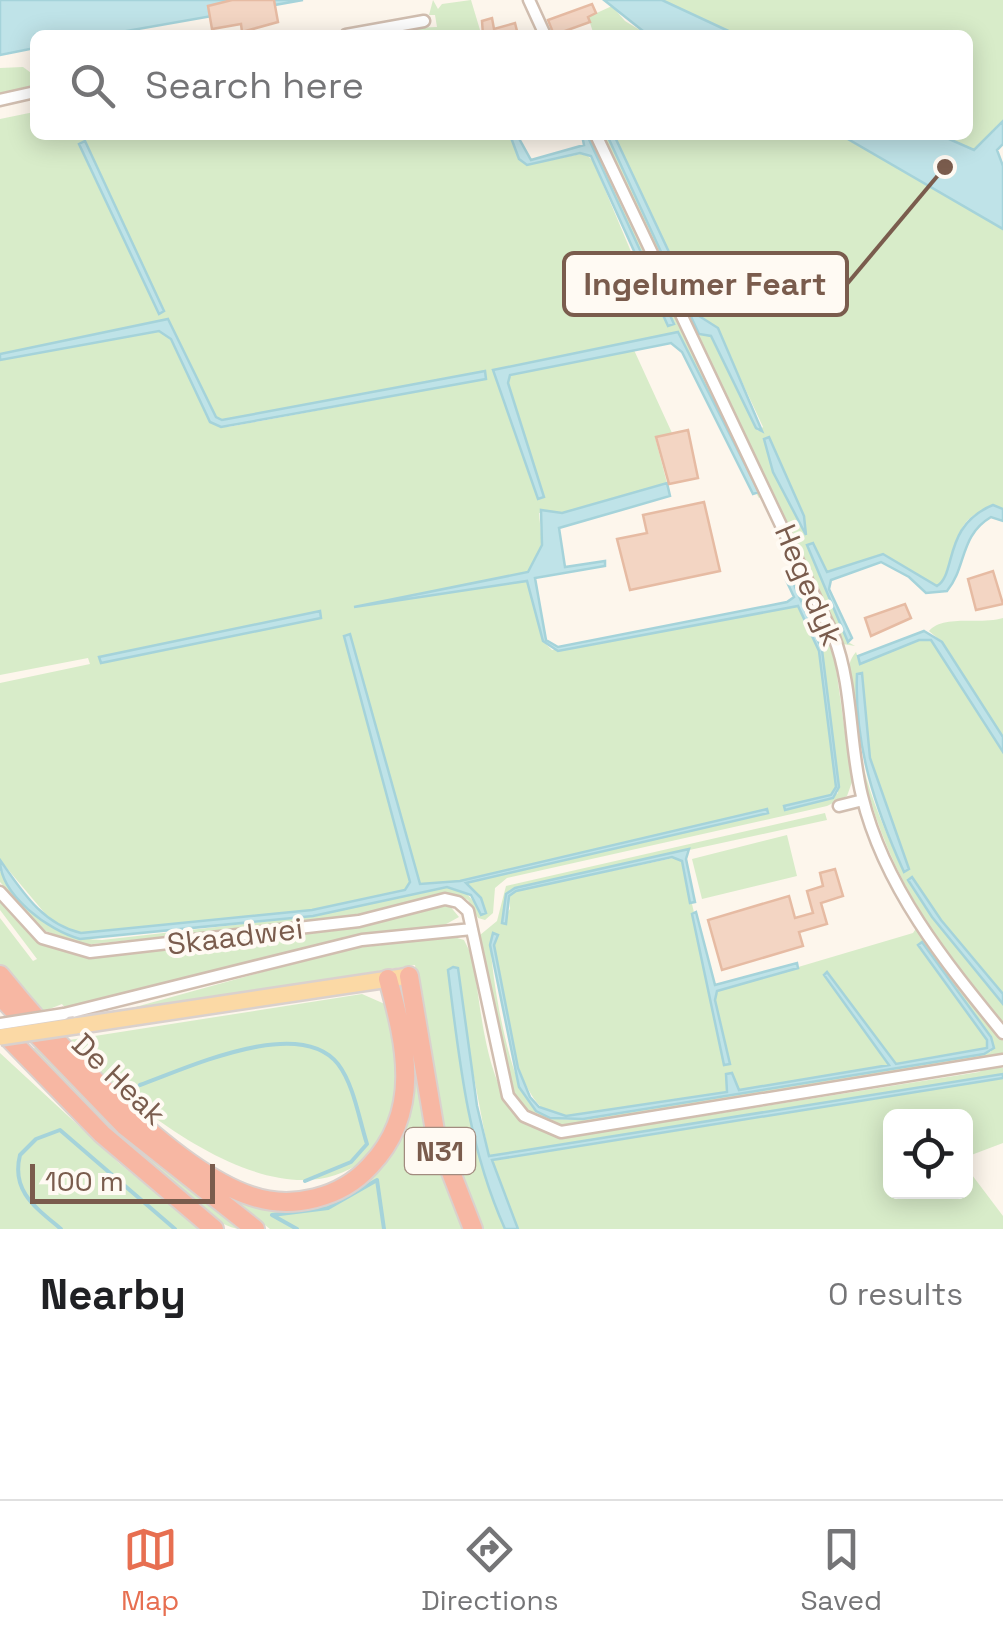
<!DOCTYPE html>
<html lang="en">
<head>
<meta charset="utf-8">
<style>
  :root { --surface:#fff; --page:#f2f2f2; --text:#202124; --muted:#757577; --line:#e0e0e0; --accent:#e76f51 }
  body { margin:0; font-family:"Space Grotesk",sans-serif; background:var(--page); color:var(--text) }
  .controls { position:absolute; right:30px; bottom:30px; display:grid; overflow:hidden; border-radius:15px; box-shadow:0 5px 25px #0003 }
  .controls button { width:90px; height:90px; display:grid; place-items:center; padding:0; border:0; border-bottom:2px solid var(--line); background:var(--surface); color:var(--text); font:50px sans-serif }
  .scale { position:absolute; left:30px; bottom:25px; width:185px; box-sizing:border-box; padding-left:10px; border:5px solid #7a5c4d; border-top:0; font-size:28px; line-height:35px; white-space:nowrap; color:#7a5c4d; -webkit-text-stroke:8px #fffaf3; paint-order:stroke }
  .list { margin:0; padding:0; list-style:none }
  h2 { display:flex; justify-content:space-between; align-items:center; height:130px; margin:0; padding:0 40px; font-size:42px }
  h2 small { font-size:32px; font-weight:400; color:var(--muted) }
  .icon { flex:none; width:55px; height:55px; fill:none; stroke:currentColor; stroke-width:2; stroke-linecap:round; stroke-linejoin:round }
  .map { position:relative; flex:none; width:1003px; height:1229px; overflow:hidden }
  .search { position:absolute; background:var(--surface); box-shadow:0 5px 25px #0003; left:30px; right:30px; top:30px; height:110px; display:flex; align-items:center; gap:25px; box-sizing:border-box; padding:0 35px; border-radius:15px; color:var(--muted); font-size:38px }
  .sheet { height:270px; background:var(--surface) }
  nav { display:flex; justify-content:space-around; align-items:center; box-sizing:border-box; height:140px; border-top:2px solid var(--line); background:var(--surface); font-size:28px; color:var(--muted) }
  nav a { display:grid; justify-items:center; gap:5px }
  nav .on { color:var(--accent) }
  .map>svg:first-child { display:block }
</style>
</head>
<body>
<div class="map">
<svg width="1003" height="1229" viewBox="0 0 1003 1229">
  <rect width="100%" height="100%" fill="#fdf6ec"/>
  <path fill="#d8ecc9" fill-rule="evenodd" d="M433 0 438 9 442 4 471 0 480 30 404 35 412 28 437 27 435 15H429Z
    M662 0H1003V121L974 150 940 135H968V35H737Z
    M612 6 625 21 648 35H594L588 17Z
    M23 67 34 75 35 86 0 94V68Z
    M34 112 35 135H510L519 159 528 165 585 153 593 161 632 254 674 324 587 135H592L765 495 759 498 756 493 678 333 494 370 501 384 516 372 634 350 672 433 655 437 667 483 562 513H539L542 545 528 572 354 607 527 581 543 641 552 650 798 606 819 651 836 787 831 795 785 806 827 800 838 793 822 650 785 570H799L833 647 852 782 847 796 827 806 507 878 495 888 493 913 485 920 478 918 468 900 450 893 356 917 83 945 43 930 0 882V871C29 910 51 939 102 940L313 916 447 887 464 891 478 906 476 892 465 883 766 810 460 881 420 884 349 634 344 635 410 882 405 890 312 910 102 934 81 933 53 923 0 860V683L90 664 88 658 0 675V360L159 331 171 339 210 422 228 427 486 379 484 372 222 420 216 417 168 319 0 354V119ZM85 142 164 310 159 313 79 145ZM320 611V618L101 663 100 657Z
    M601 135H607L699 333 711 336 758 431 763 427 717 328 699 316 614 135H841L1003 229V509C946 503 956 575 937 586L882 554 827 572 813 544 807 545 848 642 855 646 843 644Z
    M1003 618V737L942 642 929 631C943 614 981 625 1003 618Z
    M919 640H931L1003 752V994L941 920 912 878 908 880 932 917 1003 1004V1025C921 923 872 851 853 719 850 699 841 669 856 652L860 663ZM863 678 870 757 908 869 903 871C879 817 841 736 863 678Z
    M825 813 827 820 515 888 505 900 504 917 510 909 509 896 516 891 678 857 682 861 729 1063 715 1000 717 991 913 933 917 927 1003 1041V1054L578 1126C556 1126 535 1122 520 1105 502 1083 484 968 480 935L497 921 506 886ZM490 940 494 942C498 980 513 1100 551 1113 580 1124 691 1098 728 1092L726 1074 731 1073 739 1090 988 1048 987 1040 918 945 922 943 991 1037V1052L583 1119C567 1120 552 1121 538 1112 509 1092 492 977 490 940Z
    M787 835 797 876 702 899 692 859Z
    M0 901C25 934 50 953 92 957L333 931 449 905 459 917 439 928 66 1009 62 1004 37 1014 0 969V918L33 961 37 959 0 910Z
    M454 937 464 940 472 956C485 1023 484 1142 577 1136L979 1072 990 1066 1003 1068V1074L489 1156 453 967 449 971C459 1060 468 1147 505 1229H479C438 1139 428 1062 415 965L110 1014 346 949Z
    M362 994 387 1005C401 1072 413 1104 364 1160 274 1229 130 1103 63 1041Z
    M415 1031 469 1229H270L201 1174 223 1187 323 1200 394 1142 408 1032Z
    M36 1048 141 1149 240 1229C201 1229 62 1083 29 1049Z
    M0 1053 119 1163 200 1229H0Z
    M1003 1078V1143L966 1157V1116H890V1192H966V1167L1003 1216V1229H518L490 1161Z"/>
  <path fill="#bfe3e8" stroke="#a5d3da" stroke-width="2.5" d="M0 0H303L104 35H35V48L0 55Z
    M604 0H662L737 35H648Z
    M1003 121V144L997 150 1003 166V229L841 135H940L974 150Z
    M510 135H517L531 160 584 145 582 135H587L674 324 668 326 591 156 580 153 527 165 519 159Z
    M607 135H614L699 316 718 328 762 431 756 428 711 336 699 334Z
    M85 141 164 311 159 314 79 144Z
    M168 319 216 417 222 420 485 371 486 379 221 427 210 422 171 339 159 331 0 360V354Z
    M678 332 759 492 753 494 682 352 671 343 510 375 508 383 544 497 538 499 493 370Z
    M769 437 804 516 806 535 773 472 764 439Z
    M667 483 670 496 559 528 565 567 605 561V566L535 578 546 640 558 647 787 602 794 597 786 580 790 575 822 650 839 787 833 798 785 810 784 806 831 795 836 787 819 651 798 606 558 651 543 641 527 581 354 607 528 572 542 545 541 510 562 513Z
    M993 505 1003 509V521L991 517C959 536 967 567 947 591L926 593 909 577 881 562 831 580 829 589 852 638 848 642 807 545 813 543 827 572 883 554 937 586C957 574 942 526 993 505Z
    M320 611 321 618 101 663 99 657Z
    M924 631 942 642 1003 737V752L931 640H919L860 664 858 656Z
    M350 634 420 884 460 881 767 809 768 813 466 883 481 898 486 913 481 915 471 895 447 887 313 916 80 939C49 931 0 895 0 860 22 891 42 924 81 933L312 910 405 890 410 882 344 636Z
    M862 673 870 758 909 869 904 872C875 808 854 745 857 674Z
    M689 849 686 859 695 902 690 903 682 861 672 857 516 891 509 896 506 924 502 923 506 894 515 888Z
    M912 877 941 920 1003 994V1004L932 917 908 880Z
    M696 912 715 985 797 963 798 968 717 991 715 1000 730 1064 724 1065 692 914Z
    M493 933 498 935 494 945 518 1068 530 1097 539 1107 566 1116 727 1092 726 1074 732 1073 739 1090 889 1065 824 975 827 972 896 1064 987 1048V1040L918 945 922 942 991 1037 994 1048 984 1054 583 1119 550 1118 536 1111 519 1087 490 945Z
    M453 967 458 968 477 1106 489 1156 1003 1074V1078L492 1160 518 1229H505C468 1147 459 1059 448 970Z"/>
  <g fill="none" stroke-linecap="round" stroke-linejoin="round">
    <path stroke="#a5d3da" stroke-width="4" d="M140 1085C188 1068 299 1015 338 1064 354 1085 359 1119 367 1144L351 1162 305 1181
      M377 1180 384 1229
      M61 1229C35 1207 11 1191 20 1155L36 1139 60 1130 175 1229
      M297 1229 272 1215 328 1208 377 1180"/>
  </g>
  <path fill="#f3d5c3" stroke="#e6bba3" stroke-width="2.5" d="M232 0H274L278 22 242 32 241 24 212 29 208 6Z
    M592 4 596 13 588 17 590 22 554 35 548 20Z
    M492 18 494 29 515 23 518 35H483L482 21Z
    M688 430 698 478 669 484 656 437Z
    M704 502 720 571 630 590 617 539 647 533 643 515Z
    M993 571 1003 604 976 610 968 579Z
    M905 604 911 618 871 636 865 618Z
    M835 869 843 896 821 903 827 924 799 932 803 946 722 970 708 920 789 896 795 918 813 913 807 891 823 886 820 873Z"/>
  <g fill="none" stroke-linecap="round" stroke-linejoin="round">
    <defs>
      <path id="street" d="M529 0 545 35
        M346 35 424 21
        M0 100 35 92
        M596 135 834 637C853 686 849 745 862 796 884 887 945 962 1003 1033
        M839 806 863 800
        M0 892 42 938 90 952 359 921 445 899 458 902 468 911 508 1096 524 1116 561 1132 1003 1060
        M64 1014 362 940 472 929"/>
      <path id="primary" d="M75 1026 409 976"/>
      <path id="highway" d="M0 975C53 1041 170 1169 251 1196 292 1210 341 1198 370 1166 422 1112 406 1045 388 979
        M409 976 435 1131 473 1229
        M0 996 125 1126 255 1229
        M0 1029 102 1134 214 1229"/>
    </defs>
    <use href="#street" stroke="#d1beb0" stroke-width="15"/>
    <use href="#primary" stroke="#dad1cd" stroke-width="20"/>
    <use href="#highway" stroke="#dad1cd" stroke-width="22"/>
    <use href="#street" stroke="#fff" stroke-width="10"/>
    <use href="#primary" stroke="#fbd9a5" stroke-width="15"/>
    <use href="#highway" stroke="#f7b7a3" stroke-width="18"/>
    <defs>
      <path id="street-bridge" d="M0 1024 64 1014"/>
      <path id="primary-bridge" d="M0 1037 75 1026"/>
    </defs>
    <use href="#street-bridge" stroke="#d1beb0" stroke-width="15" stroke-linecap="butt"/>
    <use href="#primary-bridge" stroke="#dad1cd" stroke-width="20" stroke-linecap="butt"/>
    <use href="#street-bridge" stroke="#fff" stroke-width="10"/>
    <use href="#primary-bridge" stroke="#fbd9a5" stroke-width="15"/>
  </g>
  <g text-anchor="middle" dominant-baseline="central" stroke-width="8" stroke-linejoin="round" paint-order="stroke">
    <rect fill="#fffaf3" stroke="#a28b7f" stroke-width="2.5" x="405" y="1128" width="70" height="46" rx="8"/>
    <g font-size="28" font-weight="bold" fill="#7a5c4d">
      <text x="440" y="1151">N31</text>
    </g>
    <g font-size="30" fill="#7a5c4d" stroke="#fffaf3">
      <text transform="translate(809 585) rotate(67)">Hegedyk</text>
      <text transform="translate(235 936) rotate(-7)">Skaadwei</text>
      <text transform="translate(119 1079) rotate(44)">De Heak</text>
    </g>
  </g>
  <path fill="none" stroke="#7a5c4d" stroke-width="4" d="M945 167L847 284"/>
  <circle fill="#7a5c4d" stroke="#fffaf3" stroke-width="4" cx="945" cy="167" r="10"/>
  <rect fill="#fffaf3" stroke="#7a5c4d" stroke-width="4" x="564" y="253" width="283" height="62" rx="10"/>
  <g font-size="32" text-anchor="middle" font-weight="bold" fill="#7a5c4d">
    <text x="705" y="295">Ingelumer Feart</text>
  </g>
</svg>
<div class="controls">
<button><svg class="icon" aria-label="locate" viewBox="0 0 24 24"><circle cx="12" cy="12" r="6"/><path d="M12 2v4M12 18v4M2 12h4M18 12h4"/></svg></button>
</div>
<div class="scale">100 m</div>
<div class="search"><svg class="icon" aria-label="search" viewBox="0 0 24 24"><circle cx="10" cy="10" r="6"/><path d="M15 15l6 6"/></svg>Search here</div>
</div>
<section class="sheet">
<h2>Nearby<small>0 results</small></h2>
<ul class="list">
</ul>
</section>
<nav>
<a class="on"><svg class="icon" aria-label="map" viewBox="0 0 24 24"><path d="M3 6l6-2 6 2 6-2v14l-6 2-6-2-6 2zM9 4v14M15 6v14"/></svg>Map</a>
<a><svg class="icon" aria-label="directions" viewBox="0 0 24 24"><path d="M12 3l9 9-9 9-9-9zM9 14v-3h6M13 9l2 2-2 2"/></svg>Directions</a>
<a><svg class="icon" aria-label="saved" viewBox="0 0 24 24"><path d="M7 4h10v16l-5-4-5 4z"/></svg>Saved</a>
</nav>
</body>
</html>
